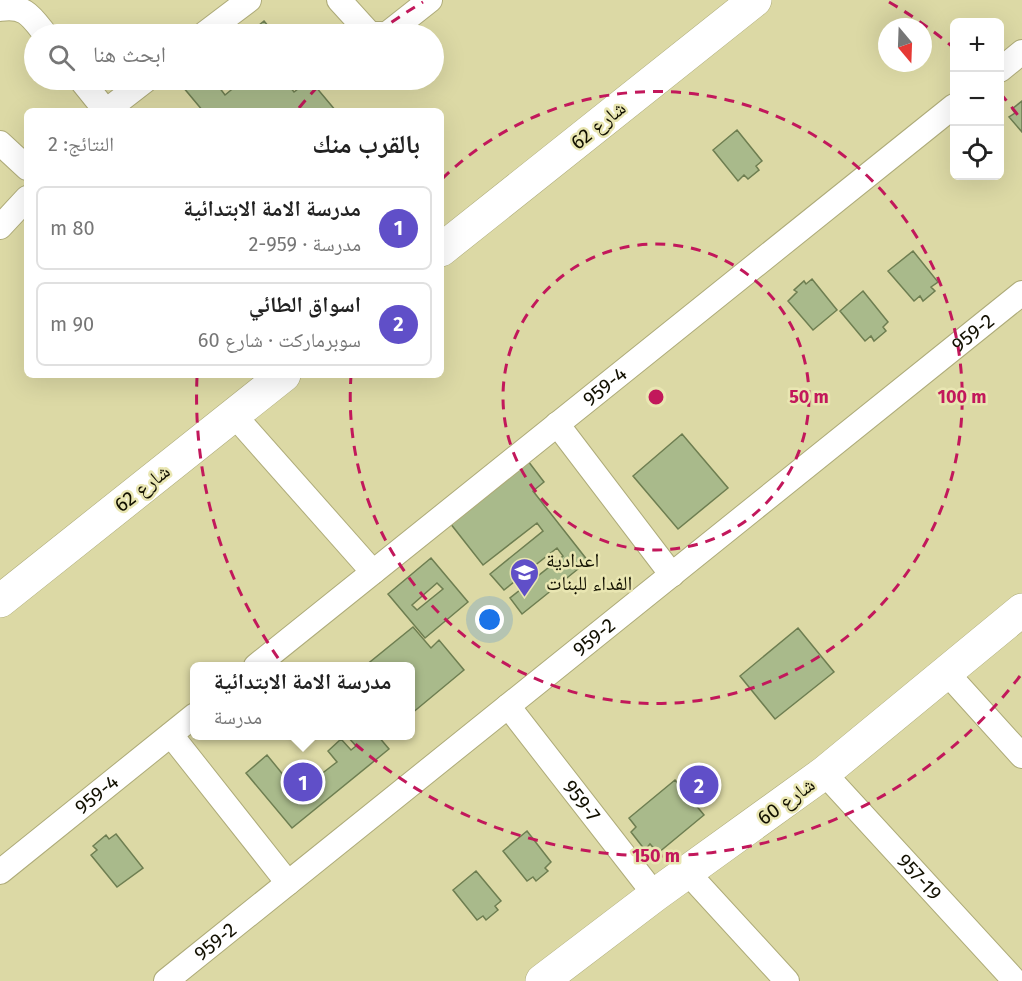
<!DOCTYPE html>
<html lang="ar">
<head>
<meta charset="utf-8">
<style>
  :root { --surface:#fff; --page:#f2f2f2; --text:#222; --muted:#767676; --line:#e0e0e0; --accent:#604fc8 }
  body { margin:0; font-family:"Fira Sans","Noto Naskh Arabic",sans-serif; background:var(--page); color:var(--text); direction:rtl }
  .controls { position:absolute; right:18px; top:18px; display:grid; overflow:hidden; border-radius:9px; box-shadow:0 6px 24px #0002 }
  .controls button { width:54px; height:54px; display:grid; place-items:center; padding:0; border:0; border-bottom:2px solid var(--line); background:var(--surface); color:var(--text); font:30px sans-serif }
  .compass { position:absolute; left:878px; top:18px; width:54px; height:54px; border-radius:50%; background:var(--surface); box-shadow:0 6px 24px #0002; rotate:161deg }
  .you { position:absolute; left:490px; top:620px; width:21px; height:21px; margin:-15px; border:4px solid #fff; border-radius:50%; background:#1a73e8; box-shadow:0 0 0 9px #1a73e833 }
  .badge { display:grid; place-items:center; width:39px; height:39px; border-radius:50%; background:var(--accent); color:#fff; font-size:20px; font-weight:700 }
  .pin { position:absolute; translate:-50% -50%; border:3px solid #fff; box-shadow:0 2px 6px #0006 }
  .popup { position:absolute; left:190px; top:662px; width:225px; height:78px; box-sizing:border-box; display:grid; place-content:center; border-radius:9px; background:var(--surface); filter:drop-shadow(0 2px 4px #0005); font-size:20px; white-space:nowrap; color:var(--muted) }
  .popup b { font-size:22px; color:var(--text) }
  .popup::after { content:''; position:absolute; left:50%; top:100%; margin-left:-12px; border:12px solid transparent; border-top-color:var(--surface) }
  .list { margin:0; padding:0; list-style:none }
  h2 { display:flex; justify-content:space-between; align-items:center; height:78px; margin:0; padding:0 24px; font-size:26px }
  h2 small { font-size:20px; font-weight:400; color:var(--muted) }
  .list li { display:grid; grid-template-columns:39px 1fr auto; gap:18px; align-items:center; box-sizing:border-box; height:84px; margin:0 12px 12px; padding:0 12px; border:2px solid var(--line); border-radius:9px }
  .list b { display:block; font-size:22px; white-space:nowrap }
  .list p { margin:0; font-size:20px; white-space:nowrap; color:var(--muted) }
  .list em { font-size:20px; font-style:normal; color:var(--muted) }
  .icon { flex:none; width:33px; height:33px; fill:none; stroke:currentColor; stroke-width:2; stroke-linecap:round; stroke-linejoin:round }
  .map { position:relative; flex:none; width:1022px; height:981px; overflow:hidden; direction:ltr }
  .search { position:absolute; background:var(--surface); box-shadow:0 6px 24px #0002; left:24px; top:24px; width:420px; height:66px; display:flex; align-items:center; gap:15px; box-sizing:border-box; padding:0 21px; border-radius:33px; color:var(--muted); font-size:22px }
  .panel { position:absolute; background:var(--surface); box-shadow:0 6px 24px #0002; left:24px; top:108px; width:420px; height:270px; border-radius:9px; direction:rtl }
  .map>svg:first-child { display:block }
</style>
</head>
<body>
<div class="map">
<svg width="1022" height="981" viewBox="0 0 1022 981">
  <rect width="100%" height="100%" fill="#dcd9a5"/>
  <path fill="#a9ba8b" stroke="#6e7e51" stroke-width="1.5" fill-rule="evenodd" d="M264 21 275 34H248Z
    M192 80H227L219 87 225 95 236 86 231 80H289L286 82 294 92 310 80 336 111H203L183 87Z
    M1022 101V132L1009 117 1015 113 1012 109Z
    M737 130 762 161 756 166 759 170 748 179 744 175 738 181 713 150Z
    M913 251 938 282 931 287 935 291 923 301 920 296 914 301 888 271Z
    M812 279 837 310 813 330 788 301 797 292 794 290 804 281 806 284Z
    M863 291 888 322 883 327 886 331 874 341 871 336 865 341 840 311Z
    M682 434 728 488 678 529 633 476Z
    M528 461 544 482 533 491 588 561 522 614 510 598 563 556 557 548 504 590 490 574 543 531 537 523 483 565 450 523Z
    M431 558 468 602 425 638 388 594ZM437 583 443 589 417 610 412 605Z
    M413 627 431 648 439 640 464 670 411 714V666H365Z
    M798 628 834 672 775 719 740 676Z
    M347 736H378L389 749 292 828 246 773 267 755 298 793 305 788 296 776 312 763 320 775 337 762 328 751 341 739 351 750 356 746Z
    M675 780 704 815 658 853 650 844 645 850 631 832 636 827 629 818Z
    M527 831 551 862 545 868 548 871 536 881 533 877 527 881 503 851Z
    M116 834 143 868 117 887 91 855 97 850 93 846 106 835 109 839Z
    M476 871 501 901 495 906 498 910 486 920 483 916 477 920 453 890Z"/>
  <g fill="none" stroke-linecap="round" stroke-linejoin="round">
    <defs>
      <g id="street">
        <path d="M339 0 370 34H381"/>
        <path d="M0 9C25 5 31 16 45 34"/>
        <path d="M204 34 249 0"/>
        <path d="M387 34 430 0"/>
        <path d="M1000 70 1022 52"/>
        <path d="M81 80 106 111"/>
        <path d="M106 111 146 80"/>
        <path d="M0 143 27 168"/>
        <path d="M0 227 27 198"/>
        <path d="M234 415 373 572"/>
        <path d="M557 424 672 575"/>
        <path id="s1" d="M256 666 954 106"/>
        <path d="M946 672 1022 756"/>
        <path id="s2" d="M508 706 655 895"/>
        <path d="M171 735 288 883"/>
        <path id="s3" d="M824 773 1015 981"/>
        <path id="s4" d="M0 872 195 715"/>
        <path d="M687 872 787 981"/>
        <path id="s5" d="M166 981 1022 293"/>
      </g>
      <path id="secondary" d="M441 250 755 0
        M0 601 284 375
        M542 981 655 895 824 773 1022 610"/>
    </defs>
    <use href="#street" stroke="#aeab79" stroke-width="26"/>
    <use href="#secondary" stroke="#aeab79" stroke-width="34"/>
    <use href="#street" stroke="#fff" stroke-width="24"/>
    <use href="#secondary" stroke="#fff" stroke-width="33"/>
  </g>
  <g fill="none" stroke="#c2185b" stroke-width="3" stroke-dasharray="10 8">
    <circle cx="656" cy="397" r="153"/>
    <path d="M442 179A306 306 0 1 1 351 376"/>
    <path d="M1020 676A459 459 0 0 1 197 377M299 108A459 459 0 0 1 323 81M377 33A459 459 0 0 1 423 2M889 2A459 459 0 0 1 954 48M1000 93A459 459 0 0 1 1020 118"/>
  </g>
  <defs>
    <symbol id="school-pin" viewBox="-11 -11 22 30"><path d="M0 17L-7.5 6A9.5 9.5 0 1 1 7.5 6Z" fill="#604fc8" stroke="#e9e6b2"/><path d="M0-5L7-2L0 1L-7-2ZM-4 1L0 2.5L4 1V4Q0 6-4 4Z" fill="#fff"/></symbol>
  </defs>
  <g fill-rule="evenodd">
    <use href="#school-pin" x="508" y="556" width="33" height="45"/>
  </g>
  <g text-anchor="middle" dominant-baseline="central" stroke-width="5" stroke-linejoin="round" paint-order="stroke">
    <g font-size="20" fill="#121001" stroke="#e9e6b2">
      <text transform="translate(598 125) rotate(-39)">شارع 62</text>
      <text stroke="none"><textPath href="#s5" startOffset="1035">959-2</textPath></text>
      <text stroke="none"><textPath href="#s1" startOffset="447">959-4</textPath></text>
      <text transform="translate(142 488) rotate(-38)">شارع 62</text>
      <text stroke="none"><textPath href="#s5" startOffset="549">959-2</textPath></text>
      <text stroke="none"><textPath href="#s4" startOffset="124">959-4</textPath></text>
      <text stroke="none"><textPath href="#s2" startOffset="120">959-7</textPath></text>
      <text transform="translate(786 801) rotate(-36)">شارع 60</text>
      <text stroke="none"><textPath href="#s3" startOffset="141">957-19</textPath></text>
      <text stroke="none"><textPath href="#s5" startOffset="63">959-2</textPath></text>
    </g>
    <g font-size="20" fill="#121001" stroke="#e9e6b2" text-anchor="start">
      <text x="546" y="560">اعدادية<tspan x="546" dy="23">الفداء للبنات</tspan></text>
    </g>
  </g>
  <circle cx="656" cy="397" r="9" fill="#c2185b" stroke="#e9e6b2" stroke-width="3"/>
  <g font-size="18" text-anchor="middle" font-weight="bold" fill="#c2185b" stroke="#e9e6b2" stroke-width="5" stroke-linejoin="round" paint-order="stroke">
    <text x="809" y="403">50 m</text>
    <text x="962" y="403">100 m</text>
    <text x="656" y="862">150 m</text>
  </g>
</svg>
<div class="controls">
<button>+</button>
<button>−</button>
<button><svg class="icon" aria-label="locate" viewBox="0 0 24 24"><circle cx="12" cy="12" r="6"/><path d="M12 2v4M12 18v4M2 12h4M18 12h4"/></svg></button>
</div>
<svg class="compass" viewBox="-18 -18 36 36"><path d="M0-13l5 13h-10z" fill="#e53935"/><path d="M0 13l5-13h-10z" fill="#767676"/></svg>
<div class="you"></div>
<div class="pin badge" style="left:303px;top:782px">1</div>
<div class="popup"><b>مدرسة الامة الابتدائية</b>مدرسة</div>
<div class="pin badge" style="left:699px;top:785px">2</div>
<div class="search"><svg class="icon" aria-label="search" viewBox="0 0 24 24"><circle cx="10" cy="10" r="6"/><path d="M15 15l6 6"/></svg>ابحث هنا</div>
<section class="panel">
<h2>بالقرب منك<small>النتائج: 2</small></h2>
<ul class="list">
<li><span class="badge">1</span><div><b>مدرسة الامة الابتدائية</b><p>مدرسة · 959-2</p></div><em>80 m</em></li>
<li><span class="badge">2</span><div><b>اسواق الطائي</b><p>سوبرماركت · شارع 60</p></div><em>90 m</em></li>
</ul>
</section>
</div>
</body>
</html>
